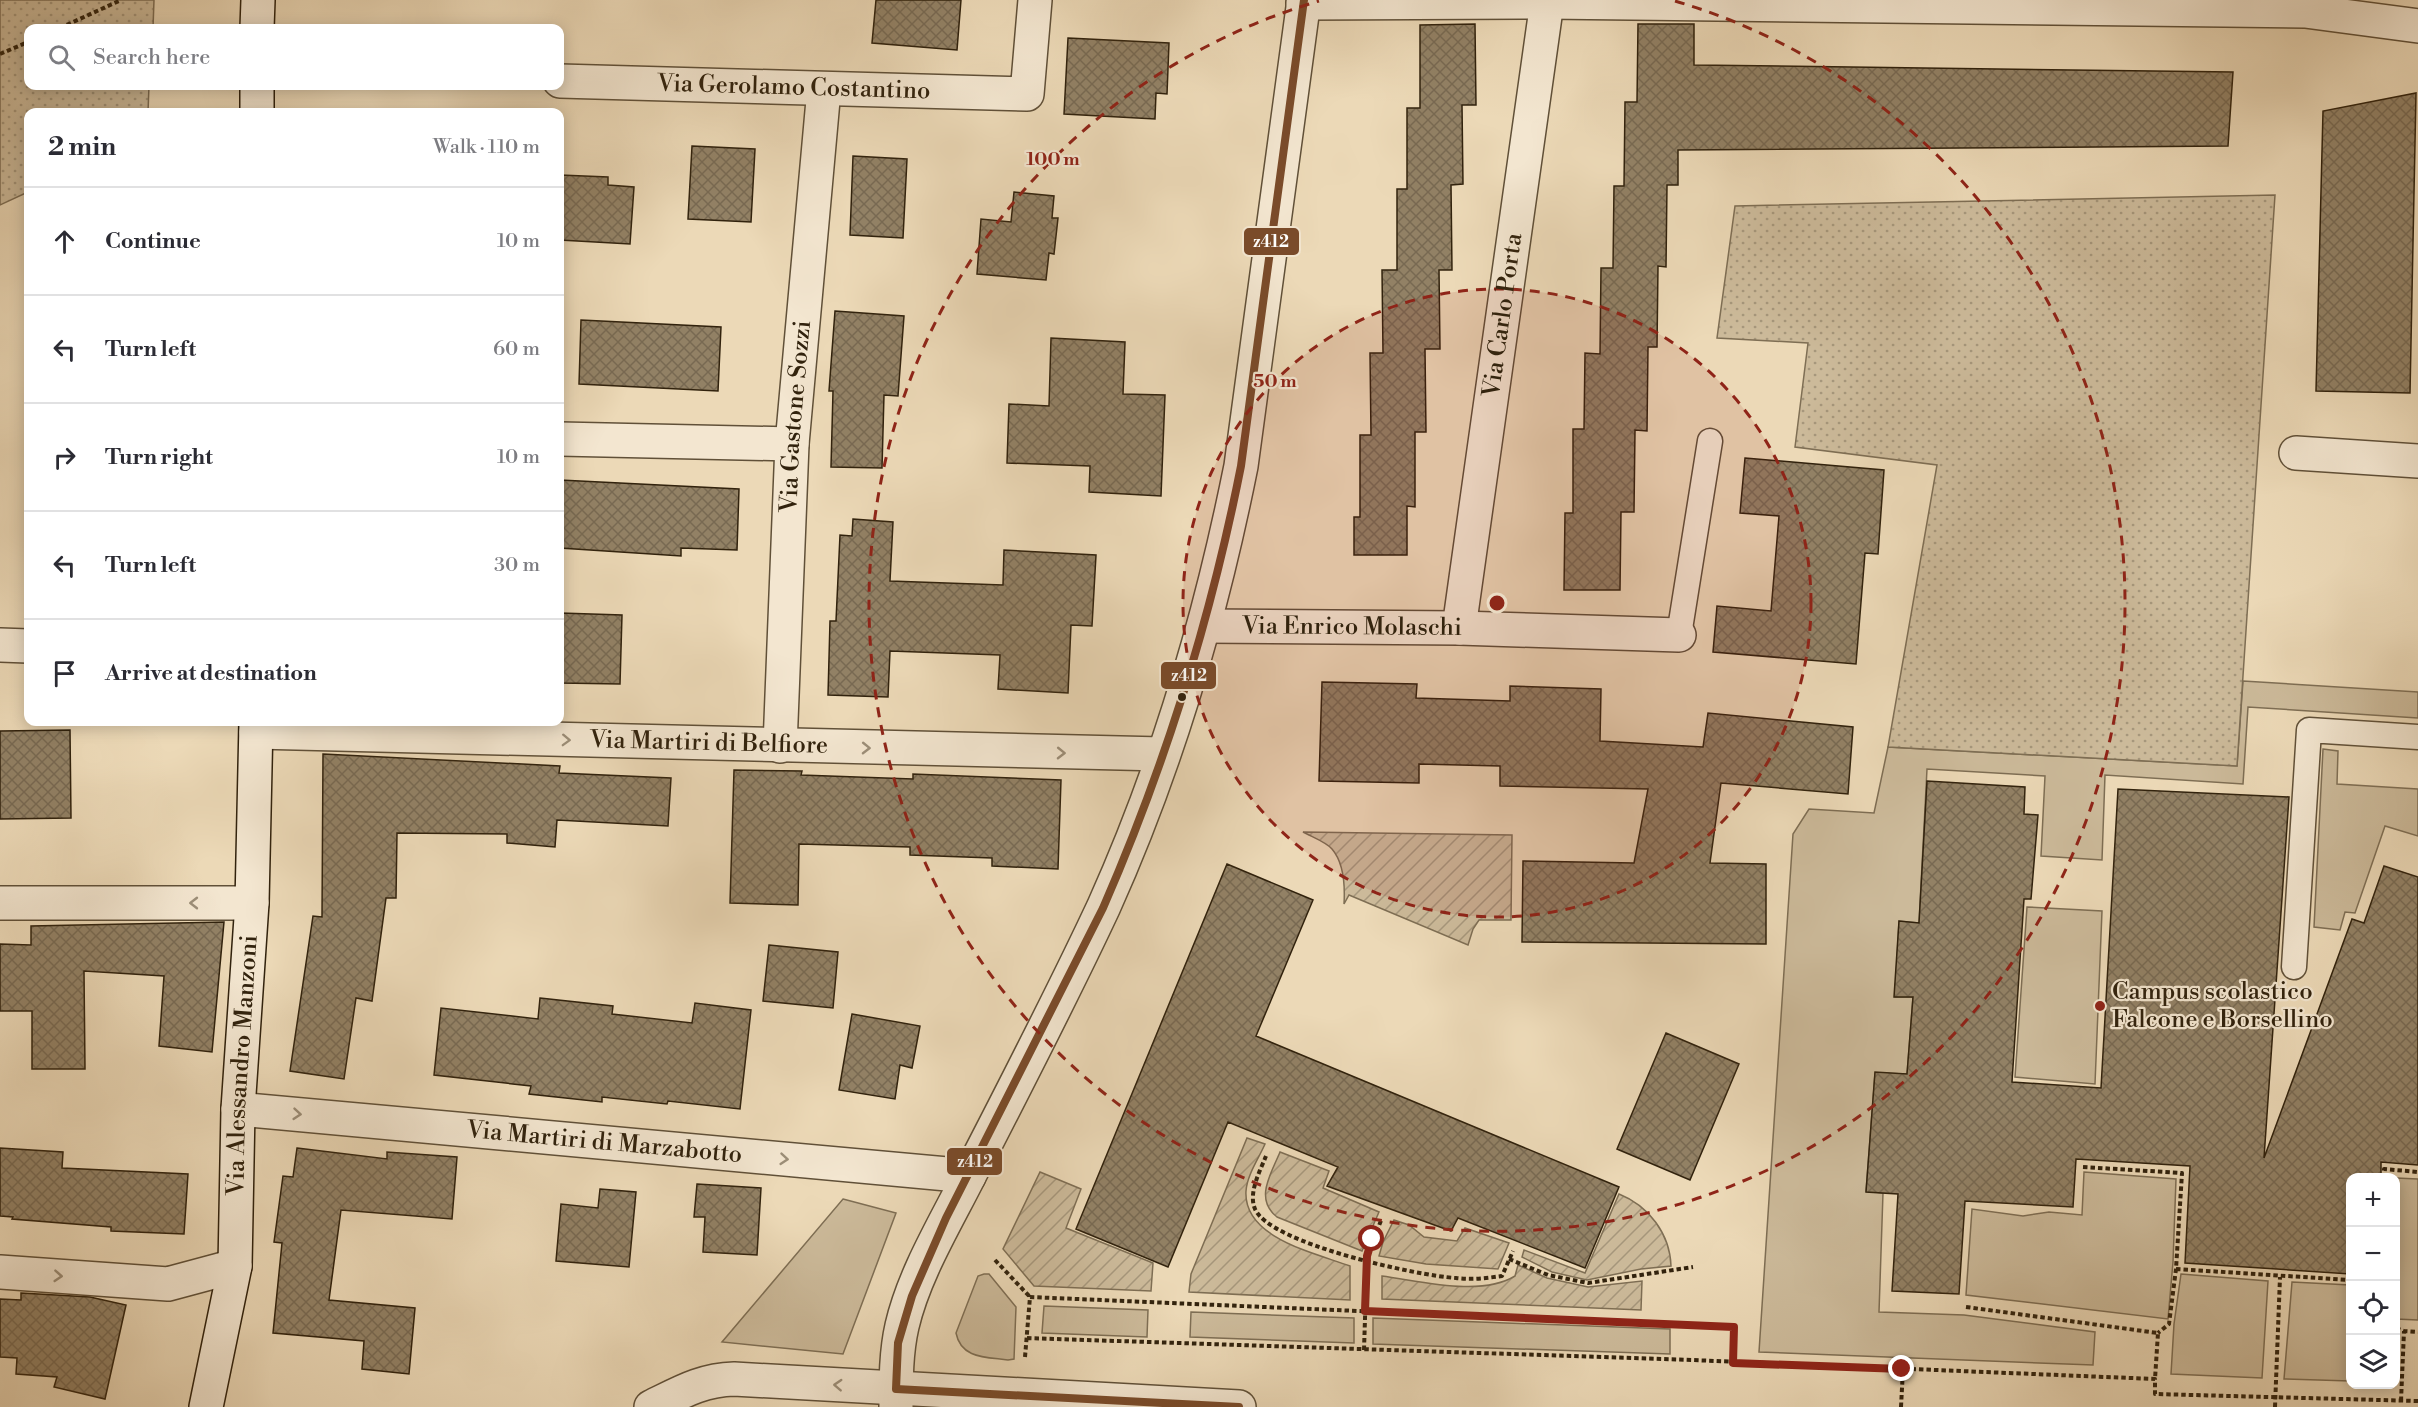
<!DOCTYPE html>
<html lang="en">
<head>
<meta charset="utf-8">
<style>
  :root { --surface:#fff; --page:#f7f7f7; --text:#2b2b33; --muted:#7c7c81; --line:#e1e1e2 }
  body { margin:0; font-family:"Libre Bodoni",serif; background:var(--page); color:var(--text) }
  .controls { position:absolute; right:18px; bottom:18px; display:grid; overflow:hidden; border-radius:12px; box-shadow:0 3px 15px #0003 }
  .controls button { width:54px; height:54px; display:grid; place-items:center; padding:0; border:0; border-bottom:2px solid var(--line); background:var(--surface); color:var(--text); font:30px sans-serif }
  .stop { position:absolute; width:18px; height:18px; margin:-14px; border:4px solid #8f2418; border-radius:50%; background:#fff }
  .stop.end { background:#8f2418; border-color:#fff; box-shadow:0 2px 6px #0008 }
  .list { margin:0; padding:0; list-style:none }
  h2 { display:flex; justify-content:space-between; align-items:center; height:78px; margin:0; padding:0 24px; font-size:26px }
  h2 small { font-size:20px; font-weight:400; color:var(--muted) }
  .list li { display:grid; grid-template-columns:39px 1fr auto; gap:18px; align-items:center; box-sizing:border-box; height:108px; padding:0 24px; border-top:2px solid var(--line) }
  .list b { display:block; font-size:22px; white-space:nowrap }
  .list em { font-size:20px; font-style:normal; color:var(--muted) }
  .icon { flex:none; width:33px; height:33px; fill:none; stroke:currentColor; stroke-width:2; stroke-linecap:round; stroke-linejoin:round }
  .map { position:relative; flex:none; width:2418px; height:1407px; overflow:hidden }
  .search { position:absolute; background:var(--surface); box-shadow:0 3px 15px #0003; left:24px; top:24px; width:540px; height:66px; display:flex; align-items:center; gap:15px; box-sizing:border-box; padding:0 21px; border-radius:12px; color:var(--muted); font-size:22px }
  .panel { position:absolute; background:var(--surface); box-shadow:0 3px 15px #0003; left:24px; top:108px; width:540px; height:618px; border-radius:12px }
  .map>svg:first-child { display:block }
</style>
</head>
<body>
<div class="map">
<svg width="2418" height="1407" viewBox="0 0 2418 1407">
  <defs>
    <pattern id="park-dots" width="8" height="8" patternUnits="userSpaceOnUse" patternTransform="scale(1.5)"><rect width="8" height="8" fill="#ccba9a"/><path d="M2 2h.1M6 6h.1" fill="none" stroke="#a6977c" stroke-width="1.8" stroke-linecap="round"/></pattern>
    <pattern id="garden-furrows" width="10" height="10" patternUnits="userSpaceOnUse" patternTransform="scale(1.5)"><rect width="10" height="10" fill="#ccba9a"/><path d="M-1 1l2-2M0 10L10 0M9 11l2-2" fill="none" stroke="#a6977c"/></pattern>
    <pattern id="building-cross-hatch" width="8" height="8" patternUnits="userSpaceOnUse" patternTransform="scale(1.5)"><rect width="8" height="8" fill="#928165"/><path d="M0 0l8 8M0 8l8-8" fill="none" stroke="#786952"/></pattern>
  </defs>
  <rect width="100%" height="100%" fill="#ecd9b7"/>
  <filter id="stains"><feTurbulence type="fractalNoise" baseFrequency=".00333" numOctaves="4"/><feColorMatrix values="0 0 0 0 .2 0 0 0 0 .09 0 0 0 0 .02 0 0 0 .5 -.17"/></filter>
  <radialGradient id="worn" r=".72"><stop offset=".6" stop-color="#630" stop-opacity="0"/><stop offset="1" stop-color="#630" stop-opacity=".3"/></radialGradient>
  <path fill="#ccba9a" stroke="#7e6e54" stroke-width="1.5" d="M2243 681 2418 692V718L2248 707 2243 784 2105 775 2102 860 2041 856 2045 776 1927 769 1919 923 1899 921 1895 997H1913L1907 1074 1875 1073 1866 1191 1883 1193 1879 1312 1964 1315 2095 1332 2093 1365 1759 1352 1793 834 1809 809 1874 813 1888 747 2237 766Z
    M2323 749 2338 751 2337 784 2418 789V836L2385 826 2355 913 2345 912 2340 930 2314 927Z
    M2027 907 2102 911 2095 1084 2015 1077Z
    M2084 1172 2176 1179 2173 1262 2168 1319 1966 1295 1972 1209 2023 1216 2049 1212 2082 1215Z
    M2396 1178 2418 1179V1320L2396 1319Z
    M843 1199 896 1213 843 1354 722 1342Z
    M984 1274H989L1016 1307 1014 1359 1008 1360C987 1357 961 1359 956 1333L978 1276Z
    M2181 1274 2268 1281 2262 1378 2171 1374 2174 1324Z
    M2292 1282 2350 1285V1381L2284 1379Z
    M1044 1306 1148 1310 1147 1337 1042 1333Z
    M1191 1312 1354 1318V1343L1190 1337Z
    M1373 1318 1670 1329V1354L1373 1344Z"/>
  <path fill="url(#park-dots)" stroke="#7e6e54" stroke-width="1.5" d="M0 0H154L153 28H28V86H149L148 112H28V192L0 205Z
    M2275 195 2237 766 1888 747 1937 465 1795 447 1808 343 1717 338 1735 206Z"/>
  <path fill="url(#garden-furrows)" stroke="#7e6e54" stroke-width="1.5" d="M1303 832 1512 835 1511 920H1479L1473 929 1468 945 1349 895 1344 904C1345 887 1344 863 1332 849 1326 842 1312 837 1303 832Z
    M1247 1138 1265 1144C1259 1158 1247 1175 1246 1191 1243 1238 1315 1253 1350 1266V1300L1189 1292 1191 1274Z
    M1280 1152 1329 1171 1323 1188 1379 1212 1362 1251 1277 1217C1254 1199 1271 1174 1280 1152Z
    M1040 1172 1081 1189 1066 1228 1153 1263 1151 1291 1034 1286 1003 1249Z
    M1619 1194C1649 1206 1670 1234 1671 1266L1641 1269 1587 1280 1552 1272 1522 1257 1524 1250 1585 1273Z
    M1394 1220 1409 1225 1424 1237 1457 1241 1465 1228 1509 1243 1498 1269 1426 1264 1379 1256 1383 1242Z
    M1518 1265 1547 1278 1588 1287 1642 1281 1641 1310 1382 1299V1276C1421 1281 1481 1297 1515 1276Z"/>
  <path fill="url(#building-cross-hatch)" stroke="#31220d" stroke-width="1.5" d="M876 0H961L957 50 872 43Z
    M1475 24 1476 105H1462L1463 184 1451 185 1452 270H1439L1440 349H1425L1426 432H1415V507L1407 506V555H1354V517H1360V435H1371L1370 353H1383L1382 270H1397V189H1407V108H1420V25Z
    M1638 24H1694V65L2233 72 2228 146 1678 150V185H1667L1666 267 1658 266 1657 347H1648L1647 431 1635 430 1634 512H1621L1620 590H1564L1565 513H1573V429H1584L1585 353 1600 354 1601 268H1613L1614 186H1624L1625 102H1637Z
    M1068 38 1169 43 1167 94 1156 93 1155 119 1064 114Z
    M2416 93 2410 393 2316 391 2323 111Z
    M692 146 755 149 751 222 688 219Z
    M853 156 907 159 903 238 850 235Z
    M560 175 608 177V185L634 187 630 244 560 240Z
    M1014 192 1054 196 1052 218H1058L1054 254 1049 253 1046 280 977 274 981 219 1011 222Z
    M835 311 904 316 898 396 884 395 882 468 831 467 833 391H829Z
    M581 320 721 327 718 391 579 384Z
    M1051 338 1125 342 1123 394 1165 395 1161 496 1089 492 1090 466 1007 463 1009 404 1049 406Z
    M1745 458 1884 470 1878 554 1865 553 1856 664 1713 652 1717 606 1771 611 1779 516 1740 513Z
    M560 480 739 489 737 550 681 548V556L560 548Z
    M853 519 893 522 890 581 1003 585 1004 550 1096 555 1092 626 1071 625 1068 693 998 689 1000 655 890 651 888 697 828 695 830 621H836L840 535 852 536Z
    M560 613 622 615 620 684 560 683Z
    M1322 682 1417 684 1416 698 1510 701V686L1601 689 1600 741 1703 747 1708 713 1853 727 1848 794 1721 783 1710 863 1766 864V944L1522 942 1523 861 1634 863 1648 789 1500 786V766L1419 764V783L1319 781Z
    M70 730 71 818 0 819V731Z
    M323 754 560 766 559 773 671 778 668 826 557 820 555 847 507 843V834L397 833 396 898H386L372 1001 356 998 344 1079 290 1071 313 916 322 917Z
    M734 770 802 771 801 775 913 779V774L1061 780 1058 869 992 866V858L910 855V847L799 844 798 905 730 903Z
    M1927 781 2025 787 2024 814 2038 815 2031 899H2024L2012 1082 2101 1088 2118 789 2289 797 2264 1158 2352 919 2364 923 2384 866 2418 877V1165L2381 1162V1178H2350V1274L2185 1263 2190 1166 2076 1159 2073 1207 1965 1201 1959 1294 1892 1291 1898 1194 1866 1192 1875 1072 1907 1074 1913 997H1894L1899 921 1919 923Z
    M1227 864 1313 900 1256 1036 1619 1187 1585 1268 1458 1218 1451 1231 1327 1186 1338 1167 1228 1122 1168 1267 1076 1229Z
    M224 922 212 1052 159 1046 164 976 84 971 85 1069H32V1011H0V944L31 945V926Z
    M769 945 838 952 833 1008 763 1001Z
    M540 998 613 1006 612 1014 692 1023 695 1003 751 1010 740 1109 668 1101 667 1104 602 1097V1102L529 1094 531 1086 434 1075 441 1008 538 1019Z
    M852 1014 920 1026 912 1068 900 1065 895 1099 839 1090Z
    M1666 1033 1739 1064 1690 1180 1617 1149Z
    M0 1148 63 1152 62 1168 188 1174 184 1234 111 1231V1227L12 1219 13 1217 0 1216Z
    M297 1148 387 1159V1152L457 1157 452 1219 341 1210 329 1300 415 1308 409 1374 362 1369 364 1341 273 1333 282 1243 274 1242 283 1176 293 1177Z
    M697 1184 761 1188 757 1255 703 1252 705 1217H694Z
    M600 1189 636 1192 629 1267 556 1261 561 1204 598 1208Z
    M21 1293 90 1297 126 1305 105 1399 54 1387 57 1377 16 1374 17 1358 0 1357V1299L21 1300Z"/>
  <g fill="none" stroke-linecap="round" stroke-linejoin="round">
    <defs>
      <path id="lane" d="M1679 635 1710 441
        M2294 967 2309 730 2418 737"/>
      <g id="street">
        <path d="M1303 3 1547 2 2305 11 2418 26"/>
        <path id="s1" d="M560 81 1027 94 1035 0"/>
        <path d="M560 439 792 444"/>
        <path d="M2296 453 2418 461"/>
        <path id="s2" d="M1204 626 1459 628 1679 635"/>
        <path id="s3" d="M1459 628 1547 2"/>
        <path d="M0 645 28 646"/>
        <path id="s4" d="M256 732 1162 754"/>
        <path id="s5" d="M780 746 792 444 824 89"/>
        <path d="M0 903H252"/>
        <path id="s6" d="M238 1109 969 1176"/>
        <path d="M0 1272 168 1284 235 1266"/>
        <path d="M651 1407C680 1393 701 1380 734 1379L1239 1407"/>
        <path d="M896 1407C896 1380 896 1352 902 1326 914 1274 946 1222 970 1174 1016 1085 1062 996 1104 906 1167 766 1211 616 1241 466L1304 0"/>
      </g>
      <g id="secondary">
        <path d="M257 28 258 0"/>
        <path d="M257 112V86"/>
        <path id="s7" d="M206 1407 235 1266 238 1109 252 903 256 722"/>
      </g>
    </defs>
    <use href="#lane" stroke="#605038" stroke-width="27"/>
    <use href="#street" stroke="#605038" stroke-width="36"/>
    <use href="#secondary" stroke="#31220d" stroke-width="36"/>
    <path stroke="#31220d" stroke-width="4" stroke-dasharray="4.5 3" stroke-linecap="butt" d="M60 28 121 0
      M0 54 28 42
      M1266 1156C1260 1171 1248 1193 1255 1209 1270 1244 1419 1276 1456 1278 1472 1280 1487 1278 1502 1276L1513 1251
      M2083 1167 2182 1173 2176 1269 2169 1324 2158 1333
      M2384 1178V1169L2418 1172
      M1509 1259 1548 1275 1588 1283 1693 1267
      M995 1260 1030 1297
      M2176 1269 2350 1280
      M1966 1307 2158 1333 2155 1379
      M2396 1328 2404 1331 2418 1332
      M1027 1338 1692 1360 2155 1379V1394L2418 1401
      M1364 1350 1367 1256 1382 1218
      M1025 1357 1030 1297 1734 1327 1733 1363
      M2401 1401 2404 1331
      M1901 1407 1903 1369
      M2275 1407 2280 1277"/>
    <use href="#lane" stroke="#f3e6d0" stroke-width="24"/>
    <use href="#street" stroke="#f3e6d0" stroke-width="33"/>
    <use href="#secondary" stroke="#f3e6d0" stroke-width="33"/>
    <defs>
      <path id="bus-1" d="M896 1389 898 1343 912 1296 946 1218 1103 908C1165 766 1211 618 1241 466L1304 0
        M896 1389 1239 1407"/>
    </defs>
    <use href="#bus-1" stroke="#f3e6d0" stroke-width="12"/>
    <use href="#bus-1" stroke="#7a4b2a" stroke-width="8"/>
  </g>
  <defs><path id="oneway-chevron" d="M-2-3.5L2.5 0L-2 3.5" fill="none" stroke-width="1.6" stroke-linecap="round" stroke-linejoin="round" transform="scale(1.5)"/></defs>
  <g stroke="#9c8e78">
    <use href="#oneway-chevron" transform="translate(566 740) rotate(2)"/>
    <use href="#oneway-chevron" transform="translate(866 748) rotate(1)"/>
    <use href="#oneway-chevron" transform="translate(1061 753) rotate(1)"/>
    <use href="#oneway-chevron" transform="translate(194 903) rotate(180)"/>
    <use href="#oneway-chevron" transform="translate(297 1114) rotate(5)"/>
    <use href="#oneway-chevron" transform="translate(784 1159) rotate(5)"/>
    <use href="#oneway-chevron" transform="translate(58 1276) rotate(4)"/>
    <use href="#oneway-chevron" transform="translate(838 1385) rotate(-177)"/>
  </g>
  <g fill="none" stroke-linecap="round" stroke-linejoin="round">
    <path stroke="#8f2418" stroke-width="8" d="M1372 1239 1367 1256 1365 1311 1734 1327 1733 1363 1902 1369"/>
  </g>
  <circle cx="1497" cy="603" r="314" fill="#8f2418" fill-opacity=".12"/>
  <g fill="none" stroke="#8f2418" stroke-width="3" stroke-dasharray="10 8">
    <circle cx="1497" cy="603" r="314"/>
    <path d="M1675 1A628 628 0 1 1 1319 1"/>
  </g>
  <circle fill="#31220d" stroke="#f3e6d0" stroke-width="2" cx="1182" cy="697" r="5"/>
  <circle fill="#8f2418" stroke="#f3e6d0" stroke-width="2" cx="2100" cy="1006" r="6"/>
  <g text-anchor="middle" dominant-baseline="central" stroke-width="4.5" stroke-linejoin="round" paint-order="stroke">
    <g font-size="24" fill="#31220d" stroke="#f3e6d0">
      <text stroke="none"><textPath href="#s1" startOffset="234">Via Gerolamo Costantino</textPath></text>
      <text stroke="none"><textPath href="#s3" startOffset="316">Via Carlo Porta</textPath></text>
      <text stroke="none"><textPath href="#s5" startOffset="330">Via Gastone Sozzi</textPath></text>
      <text stroke="none"><textPath href="#s2" startOffset="148">Via Enrico Molaschi</textPath></text>
      <text stroke="none"><textPath href="#s4" startOffset="453">Via Martiri di Belfiore</textPath></text>
      <text stroke="none"><textPath href="#s7" startOffset="345">Via Alessandro Manzoni</textPath></text>
      <text stroke="none"><textPath href="#s6" startOffset="368">Via Martiri di Marzabotto</textPath></text>
    </g>
    <g font-size="24" fill="#31220d" stroke="#f3e6d0" text-anchor="start">
      <text x="2112" y="992">Campus scolastico<tspan x="2112" dy="28">Falcone e Borsellino</tspan></text>
    </g>
  </g>
  <circle cx="1497" cy="603" r="9" fill="#8f2418" stroke="#f3e6d0" stroke-width="3"/>
  <g font-size="18" text-anchor="middle" font-weight="bold" fill="#8f2418" stroke="#f3e6d0" stroke-width="4.5" stroke-linejoin="round" paint-order="stroke">
    <text x="1053" y="165">100 m</text>
    <text x="1275" y="387">50 m</text>
  </g>
  <g stroke="#f3e6d0" stroke-width="2">
    <rect x="1243" y="227" width="57" height="29" rx="6" fill="#7a4b2a"/>
    <rect x="1160" y="661" width="57" height="29" rx="6" fill="#7a4b2a"/>
    <rect x="946" y="1147" width="57" height="29" rx="6" fill="#7a4b2a"/>
  </g>
  <g font-size="16" text-anchor="middle" font-weight="bold" fill="#fff">
    <text x="1271" y="247">z412</text>
    <text x="1189" y="681">z412</text>
    <text x="975" y="1167">z412</text>
  </g>
  <rect width="100%" height="100%" filter="url(#stains)"/>
  <rect width="100%" height="100%" fill="url(#worn)"/>
</svg>
<div class="controls">
<button>+</button>
<button>−</button>
<button><svg class="icon" aria-label="locate" viewBox="0 0 24 24"><circle cx="12" cy="12" r="6"/><path d="M12 2v4M12 18v4M2 12h4M18 12h4"/></svg></button>
<button><svg class="icon" aria-label="layers" viewBox="0 0 24 24"><path d="M12 4l9 5-9 5-9-5zM3 14l9 5 9-5"/></svg></button>
</div>
<div class="stop" style="left:1372px;top:1239px"></div>
<div class="stop end" style="left:1902px;top:1369px"></div>
<div class="search"><svg class="icon" aria-label="search" viewBox="0 0 24 24"><circle cx="10" cy="10" r="6"/><path d="M15 15l6 6"/></svg>Search here</div>
<section class="panel">
<h2>2 min<small>Walk · 110 m</small></h2>
<ul class="list">
<li><svg class="icon" aria-label="ahead" viewBox="0 0 24 24"><path d="M12 20V5M6 11l6-6 6 6"/></svg><div><b>Continue</b></div><em>10 m</em></li>
<li><svg class="icon" aria-label="left" viewBox="0 0 24 24"><path d="M17 20v-9H6M10 6l-5 5 5 5"/></svg><div><b>Turn left</b></div><em>60 m</em></li>
<li><svg class="icon" aria-label="right" viewBox="0 0 24 24"><path d="M7 20v-9h11M14 6l5 5-5 5"/></svg><div><b>Turn right</b></div><em>10 m</em></li>
<li><svg class="icon" aria-label="left" viewBox="0 0 24 24"><path d="M17 20v-9H6M10 6l-5 5 5 5"/></svg><div><b>Turn left</b></div><em>30 m</em></li>
<li><svg class="icon" aria-label="arrive" viewBox="0 0 24 24"><path d="M6 21V4h12l-3 4 3 4H6"/></svg><div><b>Arrive at destination</b></div></li>
</ul>
</section>
</div>
</body>
</html>
